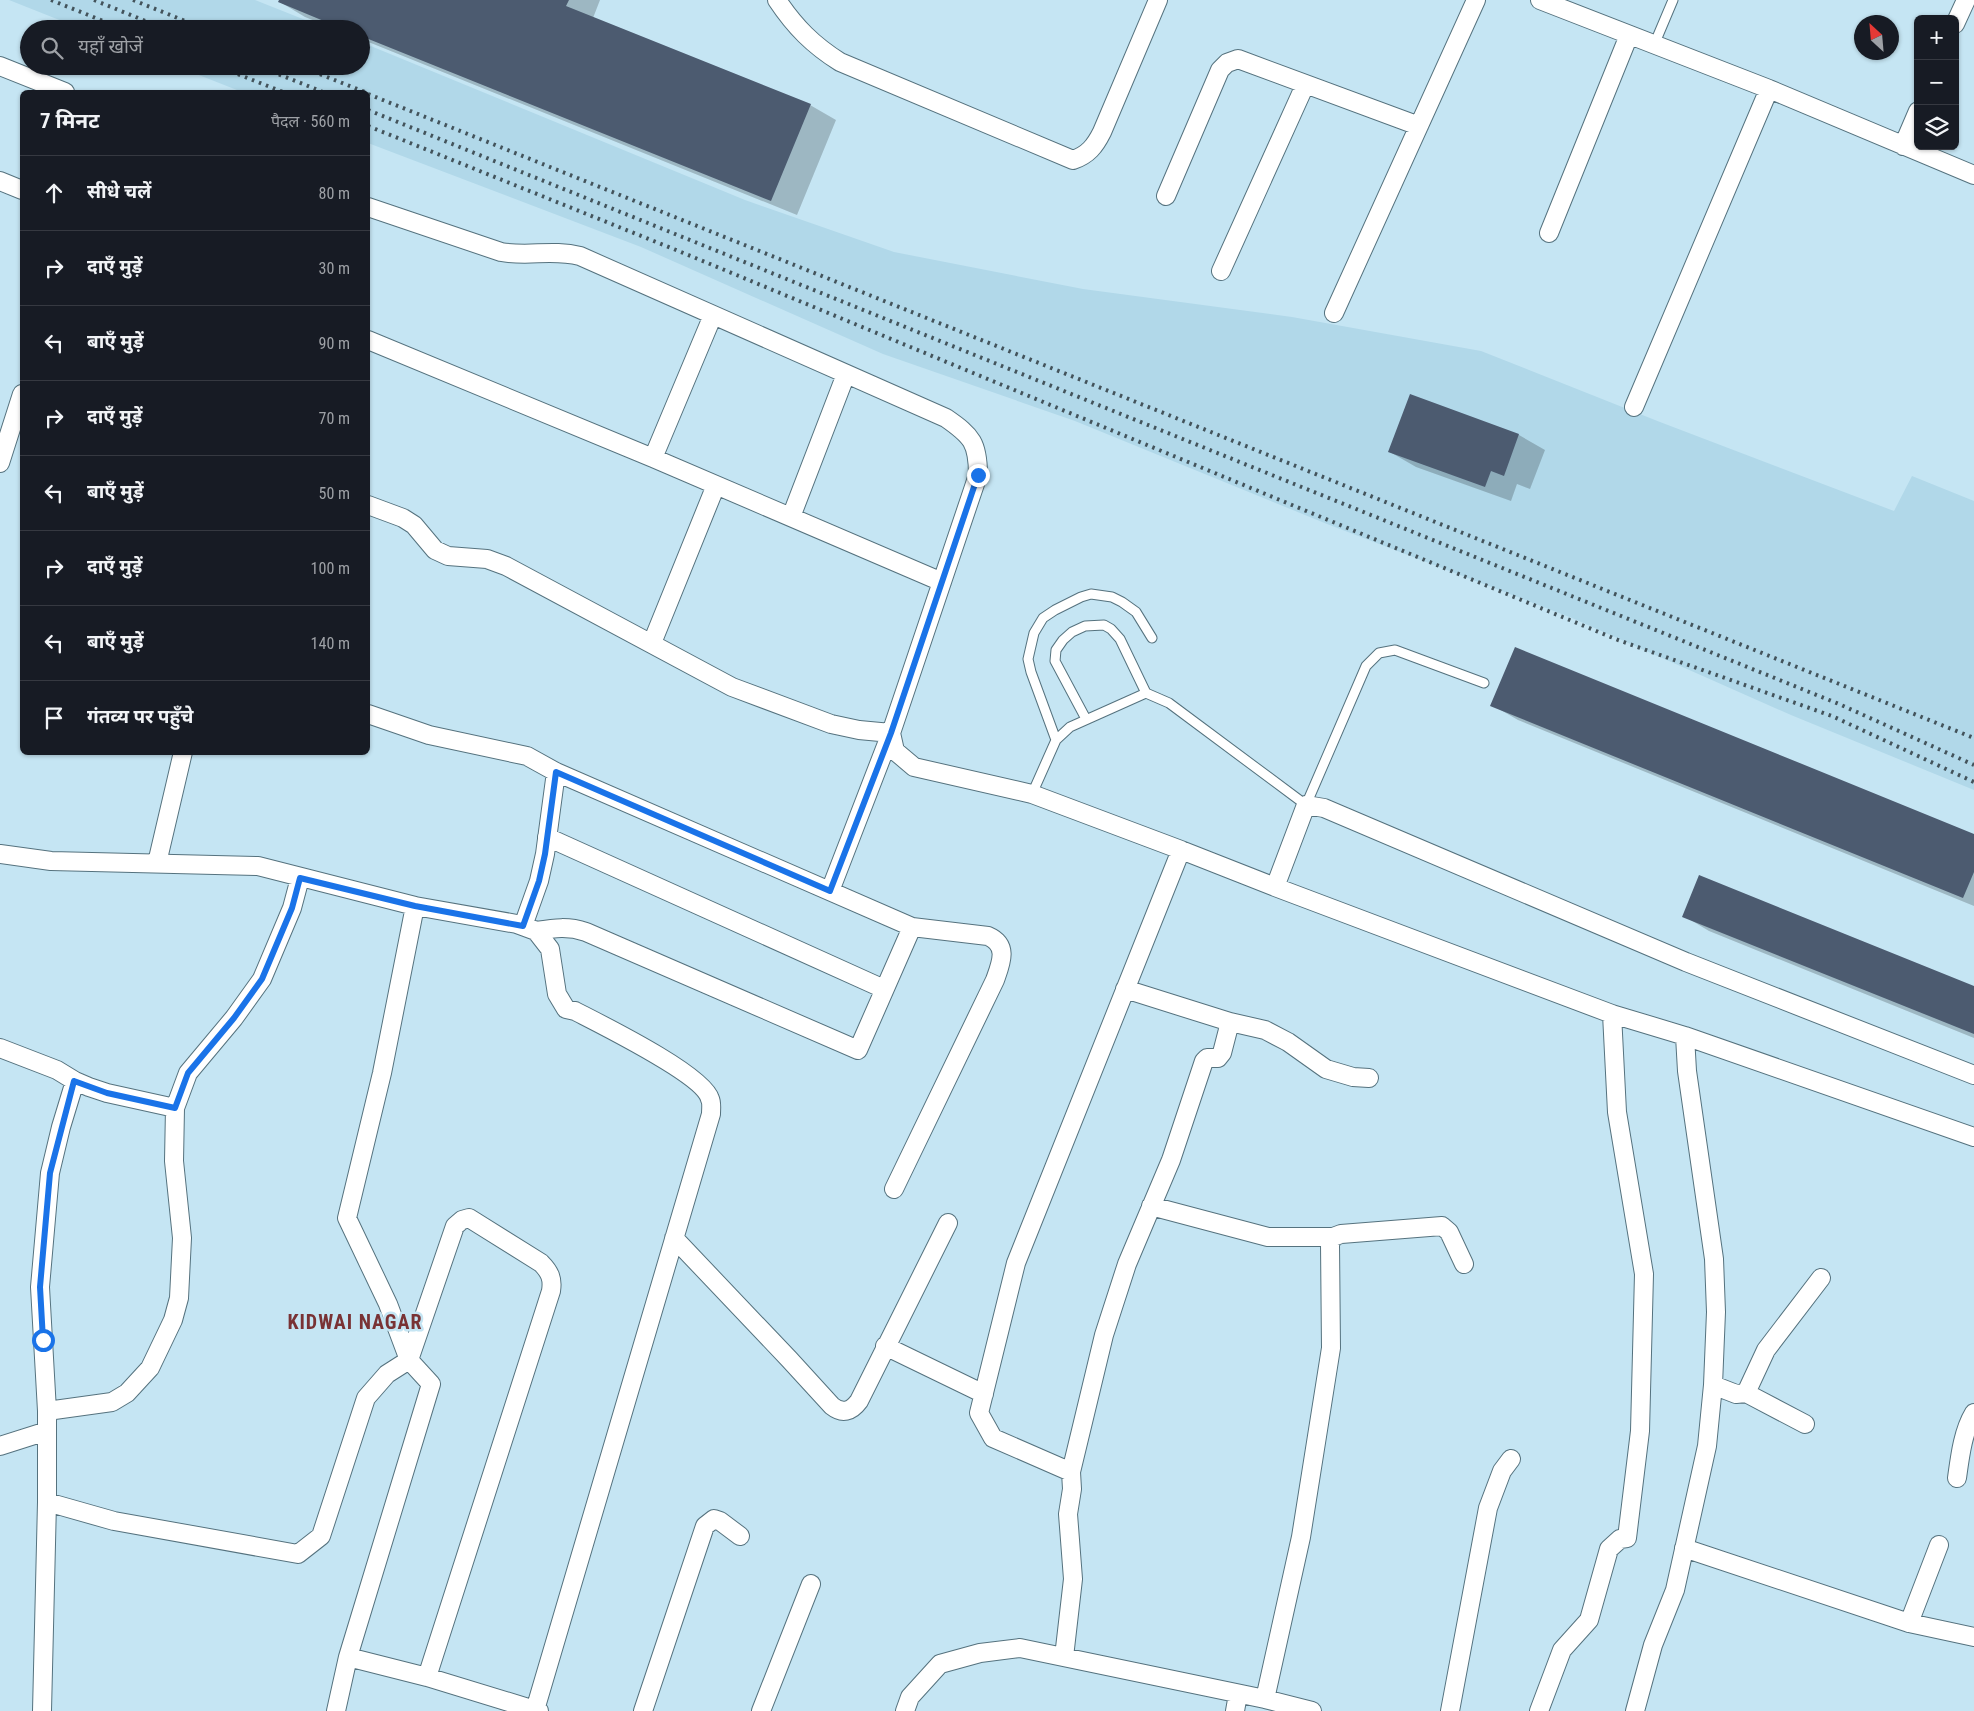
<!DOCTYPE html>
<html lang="hi">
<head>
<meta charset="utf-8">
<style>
  :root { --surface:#171b24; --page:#20242c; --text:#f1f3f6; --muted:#9ea1a6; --line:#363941 }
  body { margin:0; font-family:"Roboto Condensed","Noto Sans Devanagari",sans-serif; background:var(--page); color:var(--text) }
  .controls { position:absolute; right:15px; top:15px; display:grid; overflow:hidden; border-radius:8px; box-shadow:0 1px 4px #0004 }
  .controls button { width:45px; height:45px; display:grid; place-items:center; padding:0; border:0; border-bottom:1px solid var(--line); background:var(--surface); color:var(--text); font:25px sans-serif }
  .compass { position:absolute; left:1854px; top:15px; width:45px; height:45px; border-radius:50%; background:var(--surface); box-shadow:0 1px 4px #0004; rotate:334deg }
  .stop { position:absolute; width:15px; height:15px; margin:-11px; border:4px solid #1a73e8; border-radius:50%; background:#fff }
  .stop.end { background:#1a73e8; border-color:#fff; box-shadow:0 1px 5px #0008 }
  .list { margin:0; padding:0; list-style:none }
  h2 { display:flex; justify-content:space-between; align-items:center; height:65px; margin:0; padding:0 20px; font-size:21px }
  h2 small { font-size:16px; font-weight:400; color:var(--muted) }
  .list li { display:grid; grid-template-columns:32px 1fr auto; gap:15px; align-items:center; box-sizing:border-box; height:75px; padding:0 20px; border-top:1px solid var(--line) }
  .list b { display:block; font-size:19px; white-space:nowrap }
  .list em { font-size:16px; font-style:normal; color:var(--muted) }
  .icon { flex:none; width:28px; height:28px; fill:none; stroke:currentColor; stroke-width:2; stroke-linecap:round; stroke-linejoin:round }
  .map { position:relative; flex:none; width:1974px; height:1711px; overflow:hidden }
  .search { position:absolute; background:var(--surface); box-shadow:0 1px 4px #0004; left:20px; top:20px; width:350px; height:55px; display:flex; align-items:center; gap:12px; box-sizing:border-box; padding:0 18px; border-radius:28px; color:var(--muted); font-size:19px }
  .panel { position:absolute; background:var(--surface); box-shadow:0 1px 4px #0004; left:20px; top:90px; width:350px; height:665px; border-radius:8px }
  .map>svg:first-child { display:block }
</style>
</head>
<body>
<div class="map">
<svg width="1974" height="1711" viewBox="0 0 1974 1711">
  <rect width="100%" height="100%" fill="#c5e5f3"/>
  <path fill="#b1d8e9" d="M9 0H255L328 29H82Z
    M361 42 745 200 894 252 1083 289 1292 317 1481 351 1660 422 1894 511 1912 476 1974 501V790L1791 715 1572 618 1327 524 1075 421 883 354 641 247 368 143V92H242L176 66H361Z"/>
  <path fill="#0003" d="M280 0H600L593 18 810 105 836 120 797 215 361 39V29H335L305 17 280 2Z
    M1410 396 1519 435 1545 450 1530 489 1517 484 1511 501 1416 467 1390 452Z
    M1492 705 1974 835V906L1518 720Z
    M1684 916 1974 987V1038L1709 931Z"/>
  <path fill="#4c5b70" d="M279 0H569L566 6 811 104 771 201 361 36V29H343L278 2Z
    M1410 394 1519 434 1504 476 1491 471 1485 487 1388 452Z
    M1515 647 1974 834V872L1963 898 1490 706Z
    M1699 875 1974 986V1034L1682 917Z"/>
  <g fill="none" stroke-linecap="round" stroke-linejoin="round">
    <defs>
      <path id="lane" d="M1654 45 1673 0
        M1086 719 1055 661 1056 650 1063 640 1072 632 1085 626 1104 625 1111 629 1120 639 1146 693
        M1056 740 1031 672 1028 659 1034 633 1043 618 1055 610 1081 597 1091 594 1112 597 1122 602 1136 612 1152 638
        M1032 794 1056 740 1070 727 1146 693 1169 703 1306 805 1366 666 1379 653 1395 650 1484 683"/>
      <path id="street" d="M777 0C795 27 813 45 840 62L1073 160C1088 155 1095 146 1102 132L1158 0
        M1540 0 1769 89 1974 175
        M1955 24 1966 0
        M0 66 65 92
        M1903 146 1918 111
        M0 181 22 190
        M1166 196 1220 70 1227 63 1238 59 1419 126
        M368 207 501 252C529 257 552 249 580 256L946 418C972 436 978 443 978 475L891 733 895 751 914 767 1032 794 1181 850
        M1549 233 1629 35
        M1221 271 1305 85
        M1334 313 1476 0
        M368 340 653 458 942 582
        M1634 407 1769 89
        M653 458 713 315
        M0 463 22 394
        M368 505 403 518 414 525 435 550 448 556 487 559 506 566 732 687 831 724 859 730 891 733 830 891
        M791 517 846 374
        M652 643 716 485
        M368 714 429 735 527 756 556 772
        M547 837 884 989
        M0 854 51 861 258 866 415 906 382 1073 347 1218 388 1304 409 1360 387 1374 366 1398 321 1536 298 1554 114 1521 47 1502 42 1711
        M157 863 183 752
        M1275 887 1612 1014 1685 1036 1974 1137
        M415 906 517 924 536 931 550 949 557 994 566 1009 575 1011C600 1024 704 1075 710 1099 712 1103 711 1109 711 1114L535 1710 539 1711
        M523 926 539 881 545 854 556 772 912 927 858 1050 586 932C568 926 555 928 536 931
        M1125 989 1230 1022 1265 1030 1288 1042 1326 1069 1353 1077 1369 1078
        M0 1048 57 1070 75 1081 89 1087 107 1093 175 1108
        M894 1189 995 980C1001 963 1009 945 988 936L912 927
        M1151 1206 1268 1237H1333
        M674 1238 789 1359 832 1406C842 1414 851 1412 859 1401L948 1223
        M885 1346 984 1394
        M1713 1385 1736 1394 1746 1393 1766 1350 1821 1278
        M1746 1393 1805 1424
        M47 1411 112 1402 127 1393 150 1368 173 1320 179 1298 182 1238 174 1161 175 1108 188 1073 234 1018 262 979 292 908 300 878
        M0 1446 47 1431
        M1071 1472 993 1438 979 1413 1016 1263 1181 850 1275 887 1306 805 1324 808 1686 962 1974 1075
        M1957 1478C1960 1456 1963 1431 1974 1413
        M47 1502V1411L40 1287 50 1173 61 1127 75 1081
        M1684 1548 1909 1623 1974 1637
        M1909 1623 1939 1545
        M348 1657 431 1384 409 1360 455 1226 462 1220 469 1218 541 1263C550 1272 553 1279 551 1291L427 1677
        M1064 1657 1073 1579 1068 1514 1072 1489 1071 1472 1104 1335 1127 1264 1171 1160 1204 1061 1207 1058H1218L1222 1053 1230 1022
        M1265 1699 1301 1537 1331 1348 1330 1244 1333 1237 1341 1234 1442 1226 1449 1232 1464 1264
        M336 1711 348 1657 427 1677 535 1710
        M643 1711 705 1526 714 1519 720 1521 740 1536
        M761 1711 811 1584
        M905 1711 910 1697 940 1664 980 1653 1020 1648 1265 1699 1312 1711
        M1235 1711 1238 1694
        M1450 1711 1488 1508 1502 1471 1511 1459
        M1539 1711 1562 1650 1589 1620 1609 1549 1620 1539 1627 1538 1640 1431 1644 1274 1617 1112 1612 1014
        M1635 1711 1653 1645 1675 1590 1707 1446 1713 1385 1716 1312 1714 1259 1687 1071 1685 1036"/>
    </defs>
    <use href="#lane" stroke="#55727e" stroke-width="11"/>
    <use href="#street" stroke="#55727e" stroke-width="20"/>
    <use href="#lane" stroke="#fff" stroke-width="9"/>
    <use href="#street" stroke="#fff" stroke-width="18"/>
    <path stroke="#43535b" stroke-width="4" stroke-dasharray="2.5 5" stroke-linecap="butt" d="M51 0 123 29
      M94 0 165 29
      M133 0 205 29
      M217 66 283 92
      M258 66 323 92
      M299 66 365 92
      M368 94 1974 738
      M368 110 1839 704 1974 765
      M368 126 681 252 1618 640 1832 716 1974 782"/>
  </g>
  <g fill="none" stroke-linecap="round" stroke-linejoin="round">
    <path stroke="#1a73e8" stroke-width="6" d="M43 1340 40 1287 50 1173 74 1081 107 1093 175 1108 188 1073 234 1018 262 979 292 908 300 878 415 906 523 926 539 881 545 854 556 772 830 891 891 733 978 475"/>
  </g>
  <g text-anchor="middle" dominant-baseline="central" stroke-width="5" stroke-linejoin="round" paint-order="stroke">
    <g font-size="20" font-weight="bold" letter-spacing="1" fill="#793234" stroke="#c5e5f3">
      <text x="355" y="1322">KIDWAI NAGAR</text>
    </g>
  </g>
</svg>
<div class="controls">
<button>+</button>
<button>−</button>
<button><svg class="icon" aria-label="layers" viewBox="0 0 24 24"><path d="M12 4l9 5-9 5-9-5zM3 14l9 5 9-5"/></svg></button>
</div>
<svg class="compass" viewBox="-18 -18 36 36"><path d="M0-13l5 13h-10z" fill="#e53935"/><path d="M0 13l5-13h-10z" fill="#9ea1a6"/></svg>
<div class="stop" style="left:43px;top:1340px"></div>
<div class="stop end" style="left:978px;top:475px"></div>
<div class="search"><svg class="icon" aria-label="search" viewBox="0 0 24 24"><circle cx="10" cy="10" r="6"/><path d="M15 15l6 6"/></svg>यहाँ खोजें</div>
<section class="panel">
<h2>7 मिनट<small>पैदल · 560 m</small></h2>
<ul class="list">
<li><svg class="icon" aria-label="ahead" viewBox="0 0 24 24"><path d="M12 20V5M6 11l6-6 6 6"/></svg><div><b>सीधे चलें</b></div><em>80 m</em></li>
<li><svg class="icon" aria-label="right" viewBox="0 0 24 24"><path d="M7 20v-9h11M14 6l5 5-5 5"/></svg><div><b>दाएँ मुड़ें</b></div><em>30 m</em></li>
<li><svg class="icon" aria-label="left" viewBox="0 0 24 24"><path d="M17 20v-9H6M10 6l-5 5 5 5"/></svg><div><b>बाएँ मुड़ें</b></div><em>90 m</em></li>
<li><svg class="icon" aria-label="right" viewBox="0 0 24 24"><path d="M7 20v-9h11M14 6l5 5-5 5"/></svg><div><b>दाएँ मुड़ें</b></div><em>70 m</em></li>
<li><svg class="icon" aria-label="left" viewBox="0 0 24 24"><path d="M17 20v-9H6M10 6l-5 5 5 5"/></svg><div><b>बाएँ मुड़ें</b></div><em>50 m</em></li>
<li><svg class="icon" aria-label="right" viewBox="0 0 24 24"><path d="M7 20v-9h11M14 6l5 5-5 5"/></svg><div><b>दाएँ मुड़ें</b></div><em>100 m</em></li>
<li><svg class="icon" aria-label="left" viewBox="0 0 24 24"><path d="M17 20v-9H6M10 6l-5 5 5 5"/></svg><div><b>बाएँ मुड़ें</b></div><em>140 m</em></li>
<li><svg class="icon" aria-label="arrive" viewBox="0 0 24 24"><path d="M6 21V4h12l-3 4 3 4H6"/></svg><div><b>गंतव्य पर पहुँचे</b></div></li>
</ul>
</section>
</div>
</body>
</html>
